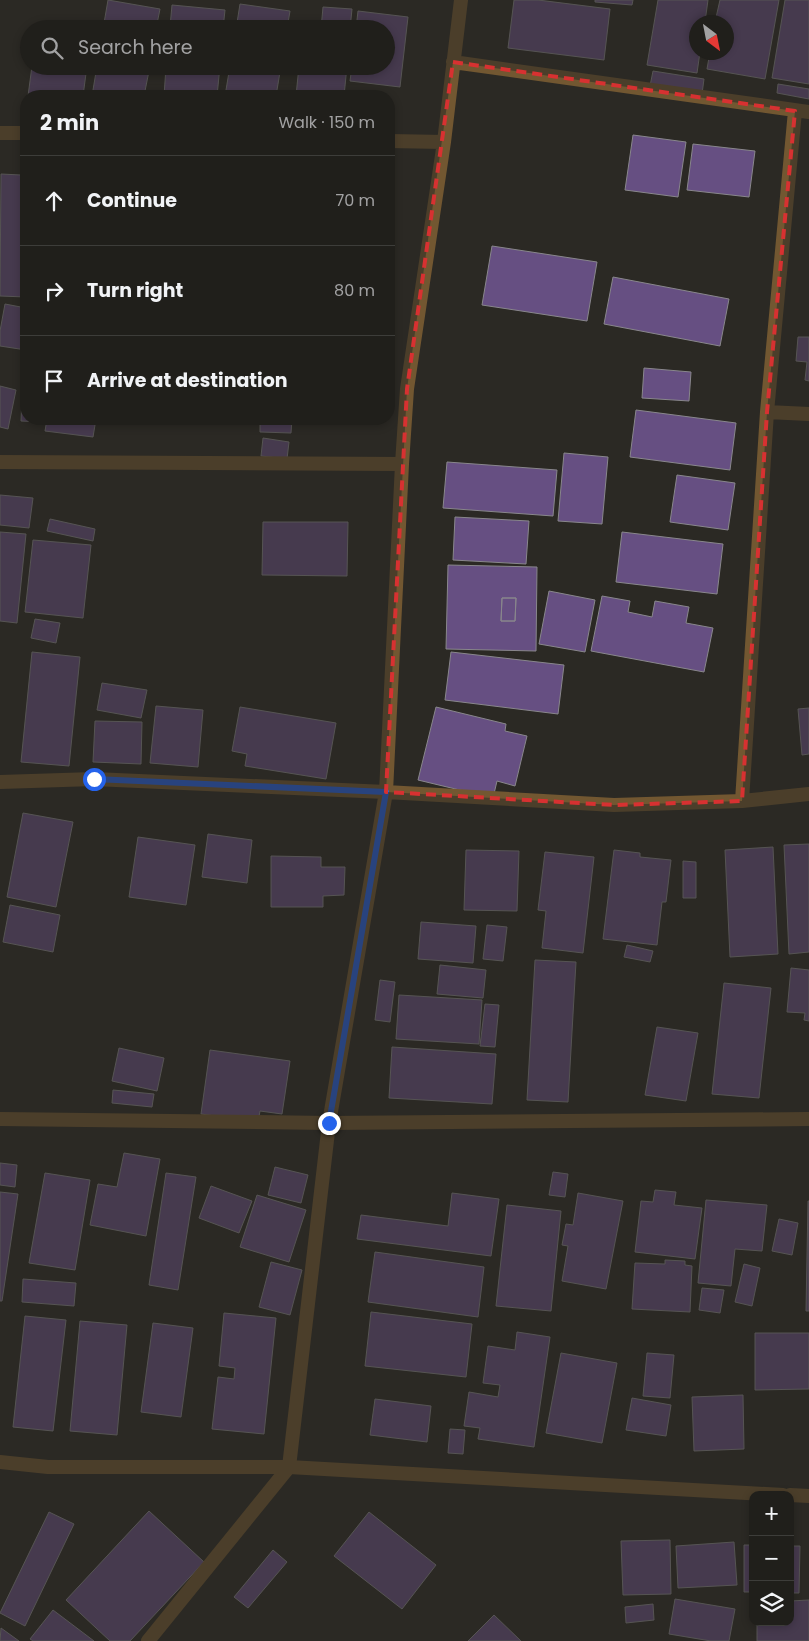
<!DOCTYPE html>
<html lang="en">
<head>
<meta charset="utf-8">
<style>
  :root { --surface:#201f1b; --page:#282724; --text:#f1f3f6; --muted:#a2a2a3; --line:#3d3d3a }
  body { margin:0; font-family:Poppins,sans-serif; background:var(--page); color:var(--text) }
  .controls { position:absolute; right:15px; bottom:15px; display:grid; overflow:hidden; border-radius:10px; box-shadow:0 2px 8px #0003 }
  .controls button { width:45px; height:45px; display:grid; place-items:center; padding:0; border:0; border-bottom:1px solid var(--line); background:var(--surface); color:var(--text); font:25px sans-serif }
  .compass { position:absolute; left:689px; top:15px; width:45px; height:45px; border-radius:50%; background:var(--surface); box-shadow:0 2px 8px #0003; rotate:148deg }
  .stop { position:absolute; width:15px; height:15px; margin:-11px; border:4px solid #2563eb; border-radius:50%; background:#fff }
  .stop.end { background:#2563eb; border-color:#fff; box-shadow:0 1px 5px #0008 }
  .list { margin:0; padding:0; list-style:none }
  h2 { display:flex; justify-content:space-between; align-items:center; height:65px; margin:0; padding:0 20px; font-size:21px }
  h2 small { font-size:16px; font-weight:400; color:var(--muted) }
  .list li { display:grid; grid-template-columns:32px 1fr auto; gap:15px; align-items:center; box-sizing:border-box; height:90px; padding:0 20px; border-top:1px solid var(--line) }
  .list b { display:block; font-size:19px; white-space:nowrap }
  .list em { font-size:16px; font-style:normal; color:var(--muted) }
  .icon { flex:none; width:28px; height:28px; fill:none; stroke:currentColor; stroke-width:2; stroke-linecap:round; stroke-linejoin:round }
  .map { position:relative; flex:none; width:809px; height:1641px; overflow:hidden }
  .search { position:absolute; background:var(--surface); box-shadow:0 2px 8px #0003; left:20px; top:20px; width:375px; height:55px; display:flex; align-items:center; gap:12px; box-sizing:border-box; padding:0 18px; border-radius:28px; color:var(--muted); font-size:19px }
  .panel { position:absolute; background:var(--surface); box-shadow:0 2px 8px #0003; left:20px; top:90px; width:375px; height:335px; border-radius:20px }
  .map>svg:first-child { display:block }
</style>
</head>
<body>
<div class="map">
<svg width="809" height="1641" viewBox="0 0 809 1641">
  <rect width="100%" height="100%" fill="#2b2924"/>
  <path fill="#664f82" stroke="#89878c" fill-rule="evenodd" d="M108 0 160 9 156 29H103Z
    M514 0H538L610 9 604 60 508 48Z
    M595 0H633L632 5 595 2Z
    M658 0H708L705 22H696V52H700L697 73 647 65Z
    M720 0H779L765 79 707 69 710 52H726V22H715Z
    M785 0H809V84L772 78Z
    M240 4 290 11 287 29H236Z
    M172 5 225 10 223 29 170 27Z
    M323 7 352 9 350 29H321Z
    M358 11 408 17 400 87 350 81 352 66H386V29H356Z
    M32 66H87L83 96H28Z
    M97 66H150L144 96H92Z
    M176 66H220L217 96H164L166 67 176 68Z
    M230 66H281L276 96H225Z
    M299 66H347L344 96H296Z
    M653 71 704 79 702 94 650 86Z
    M778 84 809 89V99L777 93Z
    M633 135 686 142 678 197 625 190Z
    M693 144 755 151 749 197 687 190Z
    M1 174 21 175V181H26V297L0 296Z
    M492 246 597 262 587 321 482 305Z
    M613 277 729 299 720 346 604 324Z
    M5 304 26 308V350L0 346V331Z
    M798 337H809V381L805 380 807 362 796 361Z
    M644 368 691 372 689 401 642 398Z
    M23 375 26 376V419H42V422L21 421Z
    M0 386 16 390 8 429 0 427Z
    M636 410 736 423 730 470 630 457Z
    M47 419H96L93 437 45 431Z
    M125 419H164V423Z
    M260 419H292L291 433 260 432Z
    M263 438 289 442 287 459 261 456Z
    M564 453 608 457 602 524 558 521Z
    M447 462 557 470 553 516 443 508Z
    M677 475 735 483 728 530 670 522Z
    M0 495 33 498 29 528 0 525Z
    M455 517 529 521 526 564 453 560Z
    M50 519 95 529 93 541 47 531Z
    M263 522H348L347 576 262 575Z
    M0 532 26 534 17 623 0 621Z
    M622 532 723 544 717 594 616 582Z
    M33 540 91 545 83 618 25 612Z
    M448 565 537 567 536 651 446 649ZM502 598H516L515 621H501Z
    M549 591 595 600 585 652 539 644Z
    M602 596 630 601 628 612 652 617 655 601 689 607 686 623 713 628 704 672 591 651Z
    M502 598H516L515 621H501Z
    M35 619 60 623 56 643 31 638Z
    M32 652 80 657 69 766 21 762Z
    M451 652 564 665 558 714 445 700Z
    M102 683 147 690 141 718 97 710Z
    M156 706 203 710 198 767 150 763Z
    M240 707 336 723 326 779 245 766 247 754 232 751Z
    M436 707 506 724 505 731 527 736 515 786 497 781 493 798 418 780Z
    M809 708V754L802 755 798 709Z
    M95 721 142 722 141 764 93 762Z
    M23 813 73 822 56 907 7 897Z
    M208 834 252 840 247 883 202 877Z
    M138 837 195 845 186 905 129 897Z
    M809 844V952L789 954 784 845Z
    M773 847 778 954 730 957 725 850Z
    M466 850 519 851 517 911 464 910Z
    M614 850 640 853V857L671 860 666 902H662L657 945 603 939Z
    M545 852 594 857 583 953 542 948 546 911 538 910Z
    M271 856 321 857V867H345L344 895 323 896V907H271Z
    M683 861 696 862V898H683Z
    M10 905 60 915 53 952 3 942Z
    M421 922 476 926 473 963 418 959Z
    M487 925 507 927 503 961 483 959Z
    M627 945 653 951 650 962 624 957Z
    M535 960 576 962 568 1102 527 1100Z
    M440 965 486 970 483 998 437 994Z
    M791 968 809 970V1021L804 1020 805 1013 787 1012Z
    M380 980 395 982 390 1022 375 1020Z
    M724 983 771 988 759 1098 712 1094Z
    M399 995 482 1000 479 1044 396 1039Z
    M485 1004 499 1005 495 1047 480 1046Z
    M657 1027 698 1033 686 1101 645 1095Z
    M392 1047 496 1054 492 1104 389 1098Z
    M119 1048 164 1058 157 1091 112 1081Z
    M210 1050 290 1061 282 1114 260 1111 258 1122 201 1114Z
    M113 1090 154 1094 152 1107 112 1103Z
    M124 1153 160 1159 146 1236 90 1225 98 1184 117 1187Z
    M0 1163 17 1165 15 1187 0 1185Z
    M275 1167 308 1175 301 1203 268 1195Z
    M553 1172 568 1174 565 1197 549 1195Z
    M45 1173 90 1180 75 1270 29 1263Z
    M166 1173 196 1177 178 1290 149 1285Z
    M211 1186 252 1201 239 1233 199 1218Z
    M655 1190 676 1192 674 1205 702 1208 695 1259 635 1252 641 1201 653 1202Z
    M0 1192 18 1194 2 1301H0Z
    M452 1193 499 1199 491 1256 357 1239 361 1215 448 1226Z
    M578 1193 623 1201 606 1289 562 1281 568 1246 562 1245 566 1224 573 1225Z
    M257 1195 306 1210 289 1262 240 1247Z
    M706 1200 767 1205 762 1251 735 1249 731 1286 698 1283Z
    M808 1201H809V1311H806Z
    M507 1205 561 1211 551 1311 496 1306Z
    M779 1219 798 1223 792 1255 772 1251Z
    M375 1252 484 1267 478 1317 368 1302Z
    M665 1260 685 1261V1265L692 1266 690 1312 632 1309 635 1263 665 1264Z
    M271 1262 302 1270 290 1315 259 1307Z
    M744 1264 760 1268 752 1306 735 1302Z
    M23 1279 76 1283 74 1306 22 1302Z
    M702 1288 724 1290 720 1313 699 1310Z
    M371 1312 472 1324 466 1377 365 1366Z
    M224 1313 276 1318 264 1434 212 1429 218 1377 234 1379 235 1368 219 1366Z
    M25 1316 66 1320 53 1431 13 1427Z
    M80 1321 127 1325 117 1435 70 1431Z
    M153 1323 193 1328 181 1417 141 1412Z
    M517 1332 550 1337 534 1447 478 1439 480 1428 464 1426 469 1392 498 1397 500 1385 483 1383 488 1346 515 1350Z
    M755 1333H809V1389L755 1390Z
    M561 1353 617 1363 602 1443 546 1433Z
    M647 1353 674 1355 670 1398 643 1396Z
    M743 1395 744 1449 694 1451 692 1397Z
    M632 1398 671 1405 666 1436 626 1430Z
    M375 1399 431 1406 427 1442 370 1435Z
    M450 1429 465 1430 463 1454 448 1453Z
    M149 1511 204 1562 130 1641H110L66 1600Z
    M49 1512 74 1524 25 1626 0 1613Z
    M369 1512 436 1565 402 1609 334 1556Z
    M670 1540 671 1594 623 1595 621 1541Z
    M734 1542 737 1585 678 1588 676 1546Z
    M744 1545H753V1592H744Z
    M790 1546H800L799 1593H790Z
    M273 1550 287 1562 248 1608 234 1597Z
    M675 1599 735 1609 729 1641H711L669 1634Z
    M809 1600V1641H757V1622H790V1601Z
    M653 1604 654 1620 626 1623 625 1607Z
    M53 1610 94 1641H33L30 1639Z
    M494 1615 521 1641H468Z
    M1 1628 19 1641H0Z"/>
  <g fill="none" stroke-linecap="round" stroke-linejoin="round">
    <path stroke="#725731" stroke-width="14" d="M453 62 809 112
      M0 133H26
      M389 141 444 142
      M767 412 809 414
      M0 462 402 464
      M0 782 94 779 386 792 614 805 742 801 809 794
      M742 801 767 412 795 111
      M0 1119 329 1123 809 1119
      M0 1462 48 1467H289L783 1495
      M790 1495 809 1496
      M148 1641 289 1467 329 1123 386 792 402 464 407 389 444 142 461 0"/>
  </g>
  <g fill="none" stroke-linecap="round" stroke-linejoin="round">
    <path stroke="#2563eb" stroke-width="6" d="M94 779 386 792 329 1123"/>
  </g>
  <path d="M0 0H809V1641H0ZM453 62 795 111 767 412 742 801 614 805 386 792 407 389Z" fill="#2b2924" fill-opacity=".55" fill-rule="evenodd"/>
  <path fill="none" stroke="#d73131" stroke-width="4" stroke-dasharray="10 6" stroke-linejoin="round" d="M453 62 795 111 767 412 742 801 614 805 386 792 407 389Z"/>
</svg>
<div class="controls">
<button>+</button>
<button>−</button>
<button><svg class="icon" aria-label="layers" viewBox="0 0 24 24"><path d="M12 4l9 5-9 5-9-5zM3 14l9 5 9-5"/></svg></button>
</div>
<svg class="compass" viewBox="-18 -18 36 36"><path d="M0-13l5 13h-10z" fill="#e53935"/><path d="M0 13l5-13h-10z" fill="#a2a2a3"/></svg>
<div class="stop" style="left:94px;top:779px"></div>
<div class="stop end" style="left:329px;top:1123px"></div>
<div class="search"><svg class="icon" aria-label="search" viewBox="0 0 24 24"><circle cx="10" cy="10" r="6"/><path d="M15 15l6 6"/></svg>Search here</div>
<section class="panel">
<h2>2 min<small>Walk · 150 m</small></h2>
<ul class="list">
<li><svg class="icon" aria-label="ahead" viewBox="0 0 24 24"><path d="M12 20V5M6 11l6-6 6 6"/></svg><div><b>Continue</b></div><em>70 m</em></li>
<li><svg class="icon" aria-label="right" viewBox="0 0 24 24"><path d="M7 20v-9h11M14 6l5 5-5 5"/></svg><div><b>Turn right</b></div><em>80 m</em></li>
<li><svg class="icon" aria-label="arrive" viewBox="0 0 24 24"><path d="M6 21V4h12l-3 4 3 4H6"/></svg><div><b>Arrive at destination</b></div></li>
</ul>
</section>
</div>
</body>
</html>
